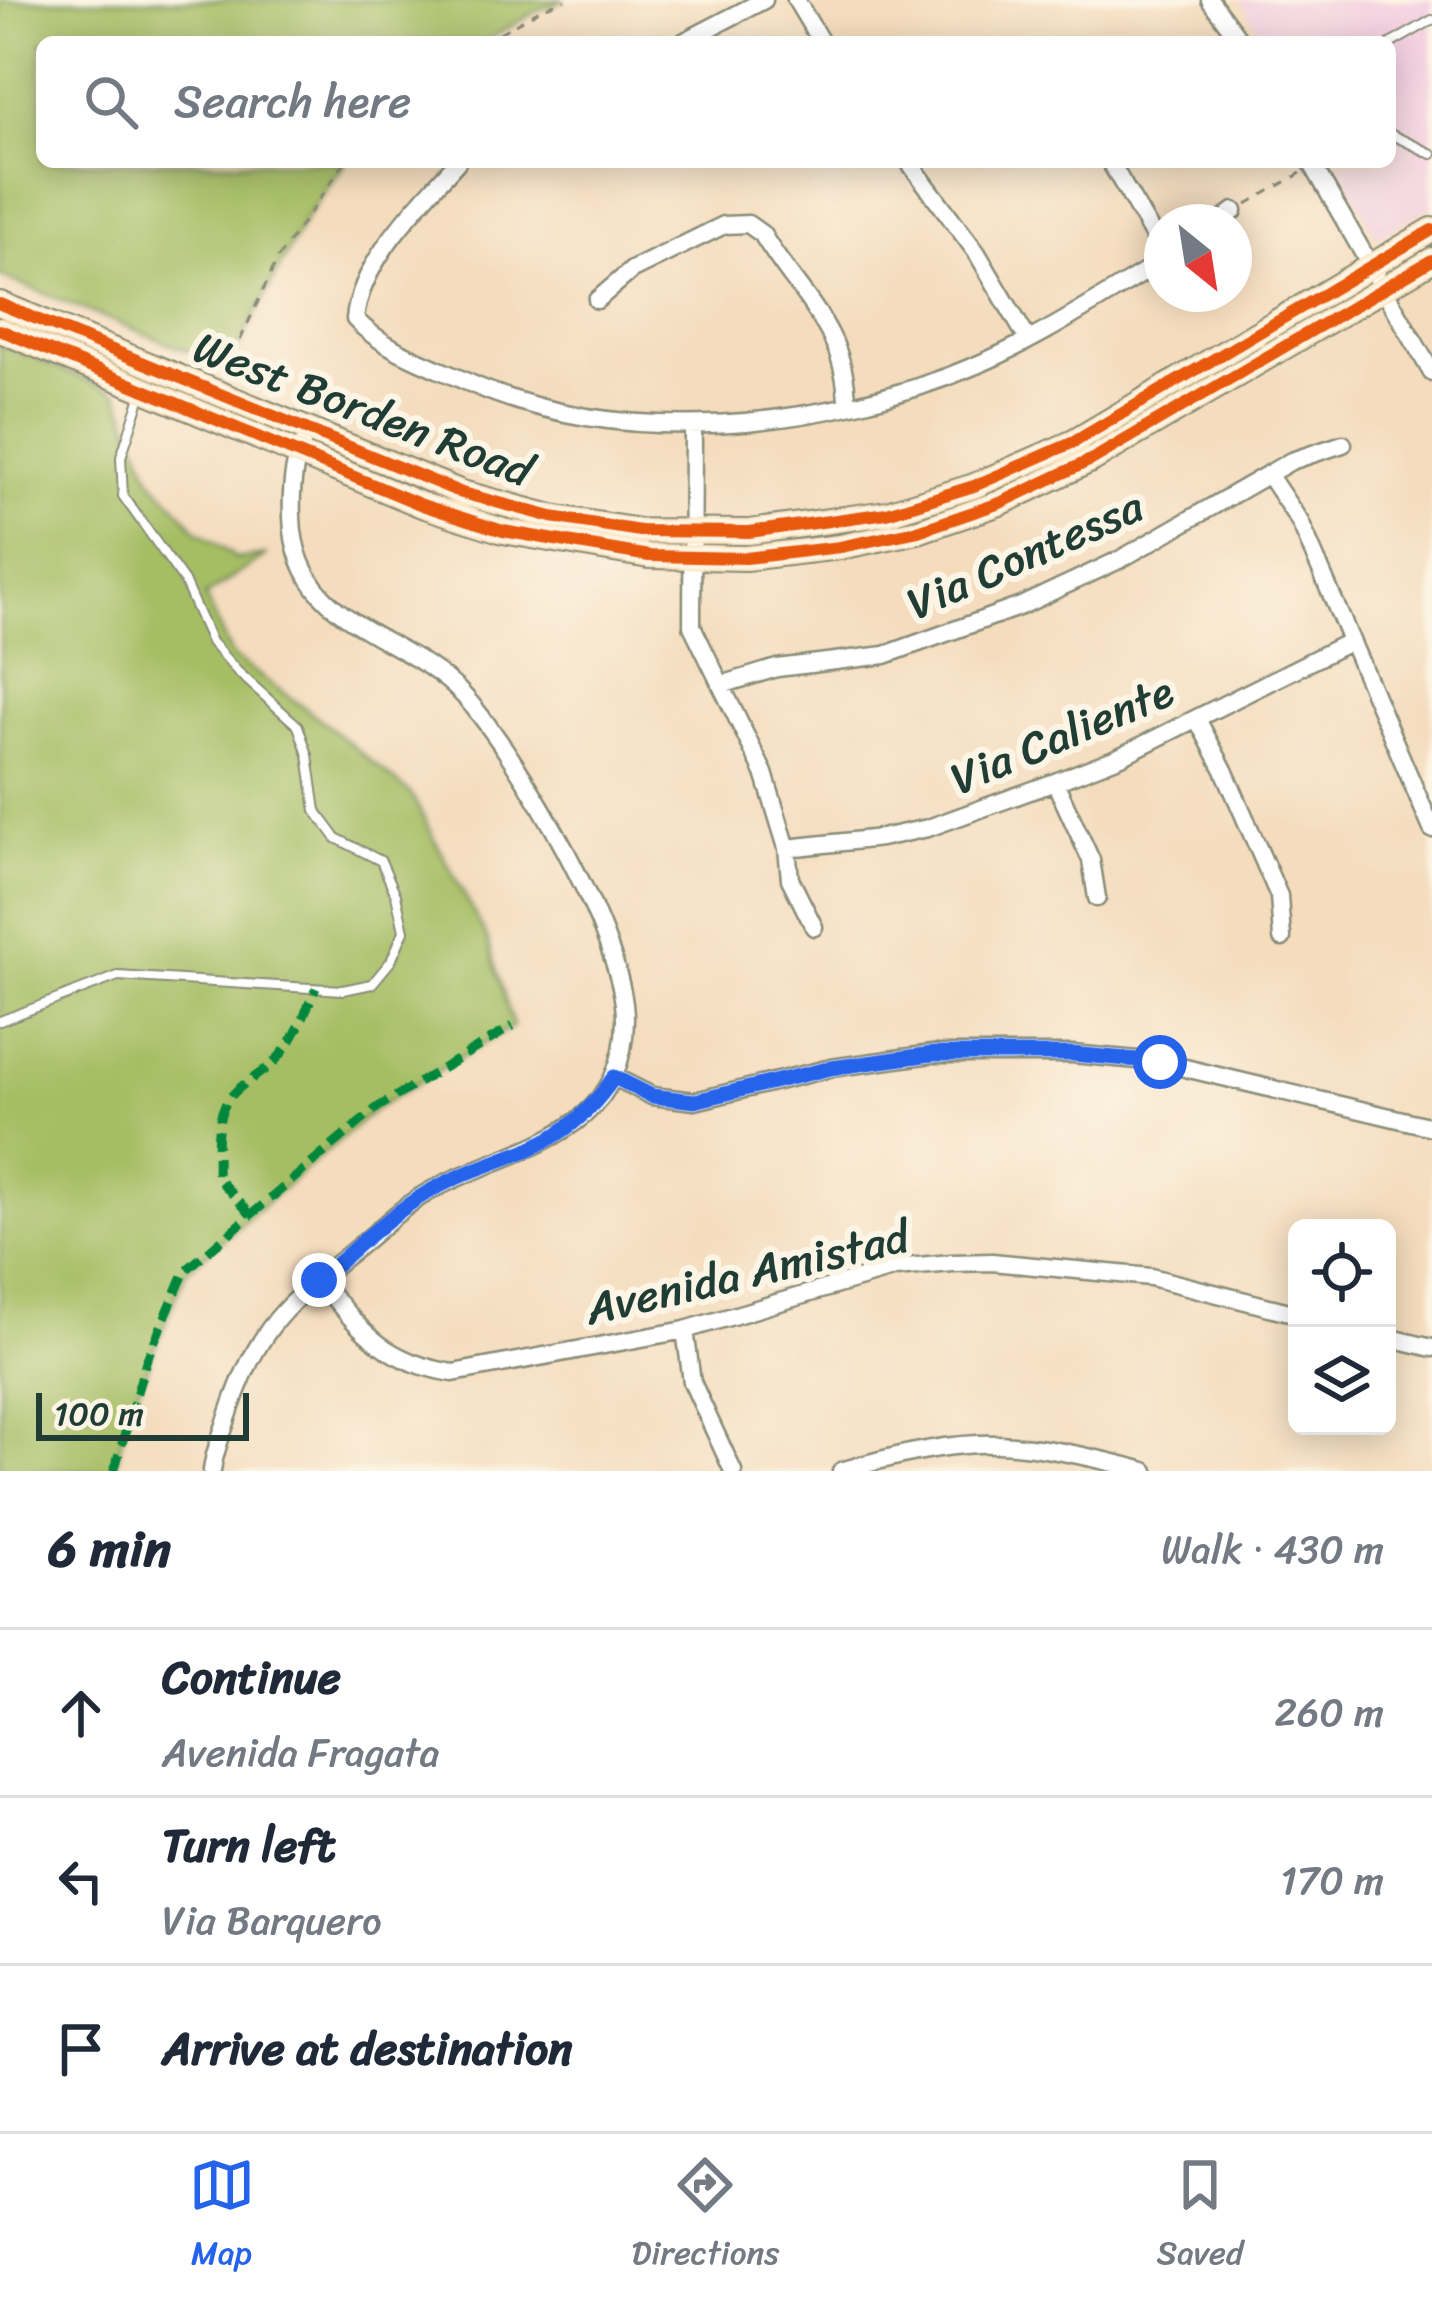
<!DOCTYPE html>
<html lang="en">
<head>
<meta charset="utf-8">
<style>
  :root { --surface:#fff; --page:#f6f6f7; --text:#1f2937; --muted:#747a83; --line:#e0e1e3; --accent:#2563eb }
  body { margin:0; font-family:Sriracha,sans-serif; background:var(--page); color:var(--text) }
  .controls { position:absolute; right:36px; bottom:36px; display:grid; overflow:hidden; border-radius:18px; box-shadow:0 6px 30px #0003 }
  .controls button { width:108px; height:108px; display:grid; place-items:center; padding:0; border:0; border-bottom:3px solid var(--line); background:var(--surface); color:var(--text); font:60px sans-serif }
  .compass { position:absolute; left:1144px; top:204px; width:108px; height:108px; border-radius:50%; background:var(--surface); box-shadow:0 6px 30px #0003; rotate:150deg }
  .scale { position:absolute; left:36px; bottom:30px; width:213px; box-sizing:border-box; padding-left:12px; border:6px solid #1f3d34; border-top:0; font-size:33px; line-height:42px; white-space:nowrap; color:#1f3d34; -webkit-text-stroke:9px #fcf5e5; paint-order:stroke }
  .stop { position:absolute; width:36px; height:36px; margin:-27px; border:9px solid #2563eb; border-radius:50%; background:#fff }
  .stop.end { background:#2563eb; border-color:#fff; box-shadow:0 3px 12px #0008 }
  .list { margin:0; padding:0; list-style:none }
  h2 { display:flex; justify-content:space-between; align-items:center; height:156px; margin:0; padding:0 48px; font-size:51px }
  h2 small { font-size:39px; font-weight:400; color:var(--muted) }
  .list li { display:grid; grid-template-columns:78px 1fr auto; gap:36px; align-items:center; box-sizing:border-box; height:168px; padding:0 48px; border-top:3px solid var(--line) }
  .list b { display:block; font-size:45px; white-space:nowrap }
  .list p { margin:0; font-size:39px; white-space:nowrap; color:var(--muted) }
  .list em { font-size:39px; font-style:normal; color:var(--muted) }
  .icon { flex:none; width:66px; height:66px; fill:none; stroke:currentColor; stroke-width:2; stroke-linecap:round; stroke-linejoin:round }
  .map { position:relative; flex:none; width:1432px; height:1471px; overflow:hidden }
  .search { position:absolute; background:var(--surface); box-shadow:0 6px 30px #0003; left:36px; right:36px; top:36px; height:132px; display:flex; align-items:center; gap:30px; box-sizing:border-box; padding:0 42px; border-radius:18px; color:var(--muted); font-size:45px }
  .sheet { height:660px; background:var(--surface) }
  nav { display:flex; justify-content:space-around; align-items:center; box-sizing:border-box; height:168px; border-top:3px solid var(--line); background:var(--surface); font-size:33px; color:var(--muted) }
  nav a { display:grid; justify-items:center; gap:6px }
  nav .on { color:var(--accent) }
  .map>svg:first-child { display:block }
</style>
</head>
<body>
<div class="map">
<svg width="1432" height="1471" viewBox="0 0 1432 1471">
  <rect width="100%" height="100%" fill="#fcf5e5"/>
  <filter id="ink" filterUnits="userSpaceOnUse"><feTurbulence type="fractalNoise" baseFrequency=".00833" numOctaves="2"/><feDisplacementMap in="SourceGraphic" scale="24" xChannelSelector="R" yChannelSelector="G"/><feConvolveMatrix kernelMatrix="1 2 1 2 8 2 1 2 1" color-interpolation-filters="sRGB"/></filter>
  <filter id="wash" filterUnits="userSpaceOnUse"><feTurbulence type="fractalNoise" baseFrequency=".004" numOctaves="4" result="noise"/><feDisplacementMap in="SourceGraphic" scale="48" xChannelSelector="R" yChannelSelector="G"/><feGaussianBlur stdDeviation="2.7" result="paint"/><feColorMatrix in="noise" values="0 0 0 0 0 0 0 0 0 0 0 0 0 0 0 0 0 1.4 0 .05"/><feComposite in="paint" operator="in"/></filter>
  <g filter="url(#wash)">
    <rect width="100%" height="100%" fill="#f4dcbd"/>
    <path fill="#f3cfe0" d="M1240 0H1432V206L1377 237 1337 162H1390V42H1267Z"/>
    <path fill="#a5bd63" stroke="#627d4c" stroke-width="3" d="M0 0H565L541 9 484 42H42V162H346L305 219 228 367 0 276Z
      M0 344 118 393 151 478 197 530 237 559 267 555 205 596 232 656 316 716 411 794 487 938 513 1026 378 1107 186 1271 129 1412 114 1471H0Z"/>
  </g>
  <g filter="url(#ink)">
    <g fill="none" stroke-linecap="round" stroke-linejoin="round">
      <defs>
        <path id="lane" d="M1390 44 1432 20
          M1390 134 1432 154
          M0 1021 118 976 343 990 372 984 391 961 404 931 396 895 381 861 336 838 316 811 308 755 298 726 237 671 211 642 184 581 123 496 121 457 141 396"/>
        <path id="street" d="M796 0 821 42
          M1210 0 1241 42
          M683 42 764 0
          M457 162C419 205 361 260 355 319 384 350 426 363 465 381 620 451 825 430 979 364 1043 337 1102 297 1162 262
          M909 162 977 253 1028 340
          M1110 162 1162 250
          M1311 162 1432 373
          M1220 222 1234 211
          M597 300 632 270 724 225 748 224 762 234C798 295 846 327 847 404
          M693 427 692 626 764 773 787 848 790 879 814 927
          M1268 474 1300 522 1432 829
          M721 685 777 668 885 655 1021 606 1121 559 1291 461 1343 444
          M1197 719 1224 770 1279 896 1282 938
          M1055 782 1091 860 1097 898
          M787 848 881 838 928 828 1055 782 1119 757 1349 642
          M614 1077 652 1096 695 1101 831 1068 932 1054H1072L1160 1062 1432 1127
          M319 1280C362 1332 384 1362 453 1373L685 1330 895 1268 952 1263 992 1262 1151 1277 1297 1314
          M685 1330 692 1382 733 1471
          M1387 1337 1432 1348
          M212 1471C214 1450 224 1430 230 1410 259 1322 293 1299 363 1243 381 1228 399 1210 420 1197 500 1147 624 1145 625 1020 626 940 519 757 465 697 403 629 295 629 292 517 291 493 292 467 302 445
          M841 1471C885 1458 932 1446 978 1444 1026 1442 1098 1458 1145 1471"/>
        <path id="secondary" d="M0 304 462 493 552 517 640 531 749 532 887 513 974 486 1074 442 1432 230
          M0 330 422 505 503 531 649 556 746 558 840 547 918 531 1000 503 1093 459 1432 260"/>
      </defs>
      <use href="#lane" stroke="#8a8c78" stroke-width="12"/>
      <use href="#street" stroke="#8a8c78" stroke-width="21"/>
      <use href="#secondary" stroke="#8a8c78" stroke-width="28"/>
      <path stroke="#8a8c78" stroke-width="3" stroke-dasharray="9 9" stroke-linecap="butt" d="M484 42 541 9 565 0
        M1247 204 1301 173
        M225 373 278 258 345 162"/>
      <use href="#lane" stroke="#fff" stroke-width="8"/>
      <use href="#street" stroke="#fff" stroke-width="16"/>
      <use href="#secondary" stroke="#fce6c4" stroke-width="24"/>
      <path stroke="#00873e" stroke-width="9" stroke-dasharray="18 9" stroke-linecap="butt" d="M251 1215 217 1177C218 1157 215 1131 222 1112 230 1087 258 1078 275 1061 296 1040 304 1014 316 988
        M114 1471 146 1361 185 1271 378 1107 513 1026"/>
      <defs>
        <path id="cycleway" d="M0 304 462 493 552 517 640 531 749 532 887 513 974 486 1074 442 1432 230
          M0 330 422 505 503 531 649 556 746 558 840 547 918 531 1000 503 1093 459 1432 260"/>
      </defs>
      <use href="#cycleway" stroke="#fcf5e5" stroke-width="20"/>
      <use href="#cycleway" stroke="#e8590c" stroke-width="12"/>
    </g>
  </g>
  <g fill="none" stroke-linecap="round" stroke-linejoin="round" filter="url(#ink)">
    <path stroke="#2563eb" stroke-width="15" d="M319 1280C351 1252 384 1220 420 1197 497 1149 557 1162 614 1077L652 1096 695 1101 831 1068 932 1054H1072L1160 1062"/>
  </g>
  <g text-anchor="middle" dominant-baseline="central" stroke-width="12" stroke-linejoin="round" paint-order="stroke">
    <g font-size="45" fill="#1f3d34" stroke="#fcf5e5">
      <text transform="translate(363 409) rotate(21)">West Borden Road</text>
      <text transform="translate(1025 555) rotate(-24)">Via Contessa</text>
      <text transform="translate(1062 735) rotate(-23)">Via Caliente</text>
      <text transform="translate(747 1273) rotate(-13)">Avenida Amistad</text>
    </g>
  </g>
</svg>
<div class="controls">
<button><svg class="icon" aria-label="locate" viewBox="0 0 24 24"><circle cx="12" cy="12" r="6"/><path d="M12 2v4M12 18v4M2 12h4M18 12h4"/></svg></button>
<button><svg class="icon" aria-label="layers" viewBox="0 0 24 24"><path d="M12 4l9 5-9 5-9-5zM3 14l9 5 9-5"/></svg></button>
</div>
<svg class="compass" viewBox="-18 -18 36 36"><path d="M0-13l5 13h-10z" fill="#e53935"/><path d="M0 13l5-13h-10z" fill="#747a83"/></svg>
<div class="scale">100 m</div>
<div class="stop" style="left:1160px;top:1062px"></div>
<div class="stop end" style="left:319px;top:1280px"></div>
<div class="search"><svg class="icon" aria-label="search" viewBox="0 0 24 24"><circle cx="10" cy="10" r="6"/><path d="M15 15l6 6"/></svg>Search here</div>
</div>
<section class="sheet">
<h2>6 min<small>Walk · 430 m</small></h2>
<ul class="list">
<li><svg class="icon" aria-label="ahead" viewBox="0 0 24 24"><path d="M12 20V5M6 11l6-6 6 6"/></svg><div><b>Continue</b><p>Avenida Fragata</p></div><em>260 m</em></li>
<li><svg class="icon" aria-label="left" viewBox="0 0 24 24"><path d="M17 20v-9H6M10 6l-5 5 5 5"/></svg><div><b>Turn left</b><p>Via Barquero</p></div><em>170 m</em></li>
<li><svg class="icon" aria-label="arrive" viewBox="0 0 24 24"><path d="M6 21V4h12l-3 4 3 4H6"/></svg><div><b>Arrive at destination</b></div></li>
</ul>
</section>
<nav>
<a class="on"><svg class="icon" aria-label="map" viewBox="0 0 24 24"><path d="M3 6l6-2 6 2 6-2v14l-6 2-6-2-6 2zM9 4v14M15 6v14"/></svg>Map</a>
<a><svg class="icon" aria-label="directions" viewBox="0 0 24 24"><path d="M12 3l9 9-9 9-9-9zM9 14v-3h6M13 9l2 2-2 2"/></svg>Directions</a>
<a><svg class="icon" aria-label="saved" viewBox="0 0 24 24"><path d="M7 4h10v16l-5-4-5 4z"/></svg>Saved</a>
</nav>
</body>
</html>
